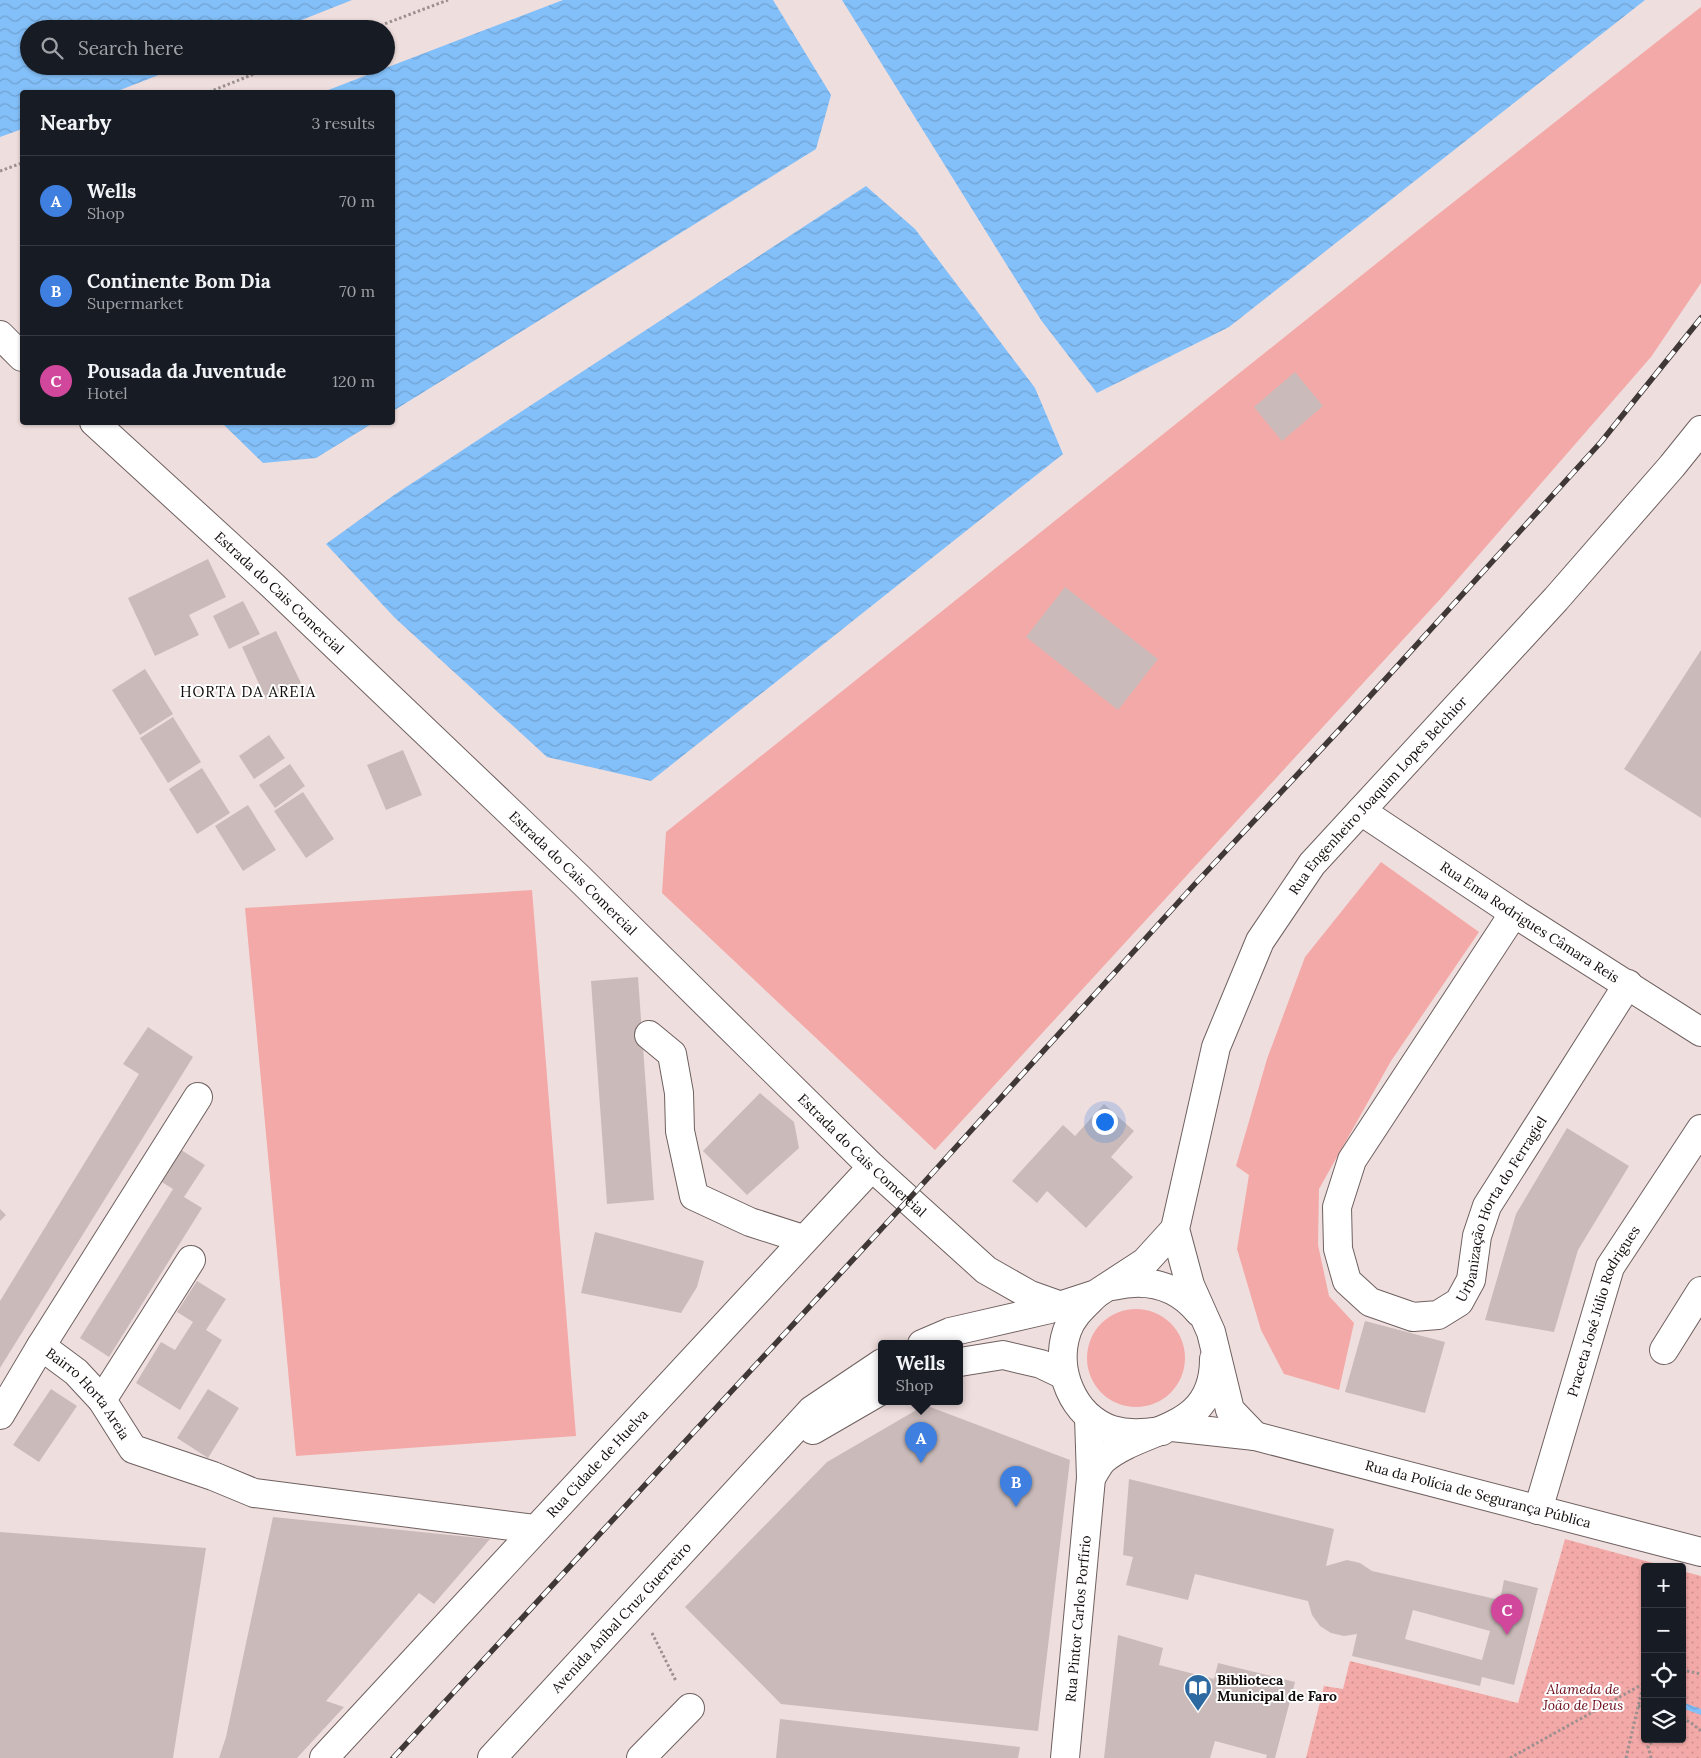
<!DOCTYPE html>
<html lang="en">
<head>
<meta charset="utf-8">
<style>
  :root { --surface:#171b24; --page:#242831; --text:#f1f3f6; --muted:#9ea1a6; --line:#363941; --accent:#98b5cf }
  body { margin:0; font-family:Lora,serif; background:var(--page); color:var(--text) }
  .controls { position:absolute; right:15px; bottom:15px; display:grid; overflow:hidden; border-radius:5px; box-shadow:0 1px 4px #0004 }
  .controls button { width:45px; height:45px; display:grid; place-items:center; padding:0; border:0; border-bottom:1px solid var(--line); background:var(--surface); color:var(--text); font:25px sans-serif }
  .you { position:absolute; left:1104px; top:1121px; width:18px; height:18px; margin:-12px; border:4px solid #fff; border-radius:50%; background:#1a73e8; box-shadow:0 0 0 8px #1a73e833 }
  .badge { display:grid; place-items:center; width:32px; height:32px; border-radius:50%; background:var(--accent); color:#fff; font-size:16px; font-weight:700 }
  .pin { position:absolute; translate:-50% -41px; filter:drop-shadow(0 1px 2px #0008) }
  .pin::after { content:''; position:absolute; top:26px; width:18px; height:15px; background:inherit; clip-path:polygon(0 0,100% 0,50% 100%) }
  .popup { position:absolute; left:878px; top:1340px; width:85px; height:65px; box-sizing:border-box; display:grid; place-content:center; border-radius:5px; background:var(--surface); filter:drop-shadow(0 1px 4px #0005); font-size:16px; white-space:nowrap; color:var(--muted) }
  .popup b { font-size:19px; color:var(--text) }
  .popup::after { content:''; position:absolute; left:50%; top:100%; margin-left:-10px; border:10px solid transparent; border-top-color:var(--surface) }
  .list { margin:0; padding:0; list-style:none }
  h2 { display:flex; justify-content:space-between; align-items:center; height:65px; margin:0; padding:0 20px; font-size:21px }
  h2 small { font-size:16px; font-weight:400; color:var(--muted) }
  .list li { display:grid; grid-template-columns:32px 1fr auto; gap:15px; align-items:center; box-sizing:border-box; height:90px; padding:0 20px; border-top:1px solid var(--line) }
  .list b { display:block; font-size:19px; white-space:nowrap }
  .list p { margin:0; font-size:16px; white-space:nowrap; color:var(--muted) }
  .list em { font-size:16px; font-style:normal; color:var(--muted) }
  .icon { flex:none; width:28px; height:28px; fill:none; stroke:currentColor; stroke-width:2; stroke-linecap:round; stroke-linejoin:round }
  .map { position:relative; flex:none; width:1701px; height:1758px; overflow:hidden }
  .search { position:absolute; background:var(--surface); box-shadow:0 1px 4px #0004; left:20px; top:20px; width:375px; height:55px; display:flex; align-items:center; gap:12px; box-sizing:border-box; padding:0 18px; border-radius:28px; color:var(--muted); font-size:19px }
  .panel { position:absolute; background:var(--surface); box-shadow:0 1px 4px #0004; left:20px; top:90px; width:375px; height:335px; border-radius:5px }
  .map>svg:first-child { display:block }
</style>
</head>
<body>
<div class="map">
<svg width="1701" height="1758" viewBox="0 0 1701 1758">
  <defs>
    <pattern id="park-dots" width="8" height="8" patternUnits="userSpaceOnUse" patternTransform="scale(1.25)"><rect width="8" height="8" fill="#f3a9a7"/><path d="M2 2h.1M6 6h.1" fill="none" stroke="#cf908f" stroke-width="1.8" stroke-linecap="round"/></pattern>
    <pattern id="water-waves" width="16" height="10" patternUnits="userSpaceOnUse" patternTransform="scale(1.25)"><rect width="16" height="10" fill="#83bff8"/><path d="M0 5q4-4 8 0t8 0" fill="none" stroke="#70a3d3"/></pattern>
  </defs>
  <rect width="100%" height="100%" fill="#efdede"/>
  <path fill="#f3a9a7" d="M1701 7V283L1651 357 1443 596 935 1150 662 893 666 832 1427 223Z
    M1381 862 1479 932 1391 1061 1319 1189 1318 1245 1329 1296 1354 1323 1339 1390 1284 1374 1261 1330 1237 1249 1249 1175 1236 1166 1267 1059 1305 957Z
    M532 890 576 1436 296 1456 245 908Z
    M1087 1358a49 49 0 1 1 98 0a49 49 0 1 1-98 0Z"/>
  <path fill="url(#park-dots)" d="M1565 1539 1668 1567H1645V1739H1682V1571L1701 1576V1758H1306L1324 1686 1343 1689 1350 1661 1518 1703Z"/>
  <path fill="url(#water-waves)" d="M0 0H352L279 29H29V66H182L115 92H22V129L0 137Z
    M563 0H773L831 95 816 149 393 411 392 92H323Z
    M842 0H1645L1229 327 1097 393 1041 320Z
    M866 186 915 229 1035 388 1063 454 651 781 547 757 395 618 326 544 394 495Z
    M222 423H373L316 458 263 463Z
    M1682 1702 1701 1709V1715L1682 1708Z"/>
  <path fill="#cabbba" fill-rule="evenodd" d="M1295 372 1323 406 1282 441 1254 407Z
    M208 559 226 597 189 615 199 635 155 656 128 598Z
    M1065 587 1158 659 1118 710 1026 637Z
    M243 601 260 634 229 649 213 616Z
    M276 631 301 683 266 699 242 647Z
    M1701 650V818L1624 769Z
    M145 669 173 714 140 735 112 690Z
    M173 717 201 762 168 783 140 738Z
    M269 735 285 758 254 779 239 756Z
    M403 750 422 795 386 810 367 765Z
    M290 764 305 786 275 808 259 785Z
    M202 768 230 813 197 834 169 789Z
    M303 792 334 839 306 858 274 811Z
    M248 805 276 850 243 871 215 826Z
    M638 977 654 1200 607 1204 591 981Z
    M148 1027 193 1057 0 1368V1301L139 1074 123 1064Z
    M760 1093 794 1122 799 1148 747 1195 703 1151Z
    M1104 1104 1134 1131 1111 1157 1133 1177 1086 1228 1047 1191 1037 1203 1012 1181 1063 1125 1075 1136Z
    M1567 1128 1629 1166 1578 1250 1554 1332 1485 1320 1516 1214Z
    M178 1148 205 1165 184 1197 202 1208 109 1357 80 1338 173 1189 157 1179Z
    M0 1209 6 1215 0 1221Z
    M595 1232 704 1261 697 1287 681 1313 581 1293Z
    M197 1281 226 1299 206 1330 222 1340 180 1410 136 1383 161 1342 175 1350 193 1322 177 1312Z
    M1365 1321 1445 1342 1425 1413 1345 1392Z
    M51 1389 77 1406 39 1462 13 1445Z
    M208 1389 239 1408 208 1458 177 1438Z
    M925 1405 1070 1460 1038 1731 781 1704 685 1607 827 1462Z
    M1129 1479 1334 1529 1326 1566 1347 1560 1360 1563 1372 1571 1500 1600 1504 1580 1538 1588 1514 1685 1482 1677 1480 1686 1352 1656 1357 1634 1344 1636 1331 1633 1320 1626 1312 1615 1308 1601 1195 1574 1188 1600 1126 1585 1133 1557 1123 1555ZM1413 1610 1490 1631 1482 1660 1405 1639Z
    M273 1517 490 1539 434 1604 419 1593 326 1701 344 1707 297 1758H219L226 1737Z
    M0 1532 206 1548 173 1758H0Z
    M1118 1635 1163 1648 1159 1665 1214 1679 1218 1663 1295 1682 1275 1758H1266L1267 1755 1215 1741 1210 1758H1104Z
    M780 1719 1020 1747 1018 1758H776Z"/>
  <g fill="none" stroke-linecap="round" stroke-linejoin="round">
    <defs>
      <g id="minor">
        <path d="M0 335 22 357"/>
        <path id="s1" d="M94 422 271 584 578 877 872 1167 986 1270 1030 1295 1061 1306"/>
        <path id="s2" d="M1361 811 1514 913 1701 1032"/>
        <path id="s3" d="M1514 913 1352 1160 1337 1207 1338 1249 1347 1281 1370 1302 1413 1317 1438 1315 1459 1302 1471 1280 1477 1236 1487 1206 1628 984"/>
        <path d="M649 1035 672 1054 679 1093 680 1131 694 1196 750 1222 803 1239"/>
        <path id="s4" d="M198 1097 41 1346 76 1372 102 1400 133 1449 213 1476 254 1493 534 1529"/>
        <path d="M1113 1286C1146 1278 1177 1285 1199 1312"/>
        <path d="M1095 1295C1084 1306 1072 1316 1067 1331 1054 1369 1072 1416 1112 1430 1129 1435 1145 1433 1162 1431"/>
        <path d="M922 1344 950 1332 1050 1309 1096 1294 1145 1262 1175 1229"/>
        <path d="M1664 1350 1701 1291"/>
        <path d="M960 1362 1003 1355 1041 1364 1064 1375"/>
        <path d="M102 1400 191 1260"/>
        <path d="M0 1415 41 1346"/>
        <path id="s5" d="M1172 1427 1255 1436 1701 1552"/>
        <path d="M813 1430 882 1390"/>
        <path id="s6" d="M1255 1436 1230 1410 1211 1332 1190 1285 1175 1229 1216 1047 1260 941 1312 864 1556 599 1672 466 1701 430"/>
        <path d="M1091 1478C1095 1472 1099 1463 1104 1459 1146 1425 1214 1433 1214 1359"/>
        <path id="s7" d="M1538 1510 1610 1267 1701 1129"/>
        <path id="s8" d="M324 1758 872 1167"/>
        <path id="s9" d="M492 1758 812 1410 882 1363"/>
        <path d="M641 1758 690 1708"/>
        <path id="s10" d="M1065 1758 1091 1478 1089 1417"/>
      </g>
    </defs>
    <use href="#minor" stroke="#6f6160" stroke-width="30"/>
    <path stroke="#9c9090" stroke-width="3" stroke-dasharray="2.5 2.5" stroke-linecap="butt" d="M371 29 448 0
      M209 92 274 66
      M0 171 22 163
      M652 1633 676 1681
      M1682 1670 1701 1674
      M1638 1706 1645 1708
      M1682 1719 1690 1722 1701 1731
      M1510 1758 1643 1684
      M1626 1758 1645 1677
      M1651 1758 1648 1746 1654 1739H1659"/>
    <use href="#minor" stroke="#fff" stroke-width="28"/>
    <defs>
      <path id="rail" d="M393 1758 908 1200 1195 884 1341 728 1601 442 1701 318"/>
    </defs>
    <use href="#rail" stroke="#3f3837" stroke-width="5.5"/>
    <use href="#rail" stroke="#fff" stroke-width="4" stroke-dasharray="11" stroke-linecap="butt"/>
  </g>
  <defs>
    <symbol id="library-pin" viewBox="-11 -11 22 30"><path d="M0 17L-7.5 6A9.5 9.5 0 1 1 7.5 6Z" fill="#2b69a0" stroke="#fff"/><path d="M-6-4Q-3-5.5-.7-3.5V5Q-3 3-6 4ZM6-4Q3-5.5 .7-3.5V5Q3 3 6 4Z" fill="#fff"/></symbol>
  </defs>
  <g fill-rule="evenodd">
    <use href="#library-pin" x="1182" y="1672" width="32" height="43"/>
  </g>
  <g text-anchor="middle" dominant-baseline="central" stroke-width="4" stroke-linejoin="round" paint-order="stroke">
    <g font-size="14" fill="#120d0c" stroke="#fff">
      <text stroke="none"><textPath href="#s1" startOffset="252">Estrada do Cais Comercial</textPath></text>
      <text stroke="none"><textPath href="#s6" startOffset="715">Rua Engenheiro Joaquim Lopes Belchior</textPath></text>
      <text stroke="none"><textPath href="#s1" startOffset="658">Estrada do Cais Comercial</textPath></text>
      <text stroke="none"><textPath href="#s2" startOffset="202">Rua Ema Rodrigues Câmara Reis</textPath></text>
      <text stroke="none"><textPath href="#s1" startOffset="1062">Estrada do Cais Comercial</textPath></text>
      <text stroke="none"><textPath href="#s3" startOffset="650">Urbanização Horta do Ferragiel</textPath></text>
      <text stroke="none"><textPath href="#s7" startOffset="210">Praceta José Júlio Rodrigues</textPath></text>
      <text stroke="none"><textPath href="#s4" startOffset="362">Bairro Horta Areia</textPath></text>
      <text stroke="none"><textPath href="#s8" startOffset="402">Rua Cidade de Huelva</textPath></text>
      <text stroke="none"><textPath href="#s5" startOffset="314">Rua da Polícia de Segurança Pública</textPath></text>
      <text stroke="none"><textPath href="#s9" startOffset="191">Avenida Aníbal Cruz Guerreiro</textPath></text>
      <text stroke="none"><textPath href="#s10" startOffset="140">Rua Pintor Carlos Porfírio</textPath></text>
    </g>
    <g font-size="14" font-weight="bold" fill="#120d0c" stroke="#fff" text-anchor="start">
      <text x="1217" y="1680">Biblioteca<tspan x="1217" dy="16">Municipal de Faro</tspan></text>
    </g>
    <g font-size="14" font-style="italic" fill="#6b0b19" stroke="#fff">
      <text x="1583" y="1689">Alameda de<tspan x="1583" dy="16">João de Deus</tspan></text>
    </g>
    <g font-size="15" letter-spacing="1" fill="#120d0c" stroke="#fff">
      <text x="248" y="691">HORTA DA AREIA</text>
    </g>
  </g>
</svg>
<div class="controls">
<button>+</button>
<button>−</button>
<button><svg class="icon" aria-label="locate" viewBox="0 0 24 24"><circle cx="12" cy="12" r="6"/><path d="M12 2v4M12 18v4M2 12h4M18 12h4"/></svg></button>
<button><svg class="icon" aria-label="layers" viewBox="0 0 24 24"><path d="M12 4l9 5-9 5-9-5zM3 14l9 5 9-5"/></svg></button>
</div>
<div class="you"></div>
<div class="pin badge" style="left:921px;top:1463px;background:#3f7fe0">A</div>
<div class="popup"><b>Wells</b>Shop</div>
<div class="pin badge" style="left:1016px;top:1507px;background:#3f7fe0">B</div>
<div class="pin badge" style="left:1507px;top:1635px;background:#d1479c">C</div>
<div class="search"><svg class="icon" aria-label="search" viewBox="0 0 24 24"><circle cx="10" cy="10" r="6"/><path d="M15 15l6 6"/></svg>Search here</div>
<section class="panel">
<h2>Nearby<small>3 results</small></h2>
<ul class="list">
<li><span class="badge" style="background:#3f7fe0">A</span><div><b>Wells</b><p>Shop</p></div><em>70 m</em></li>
<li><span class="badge" style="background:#3f7fe0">B</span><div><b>Continente Bom Dia</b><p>Supermarket</p></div><em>70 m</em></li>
<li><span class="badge" style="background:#d1479c">C</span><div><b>Pousada da Juventude</b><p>Hotel</p></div><em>120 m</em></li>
</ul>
</section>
</div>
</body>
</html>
